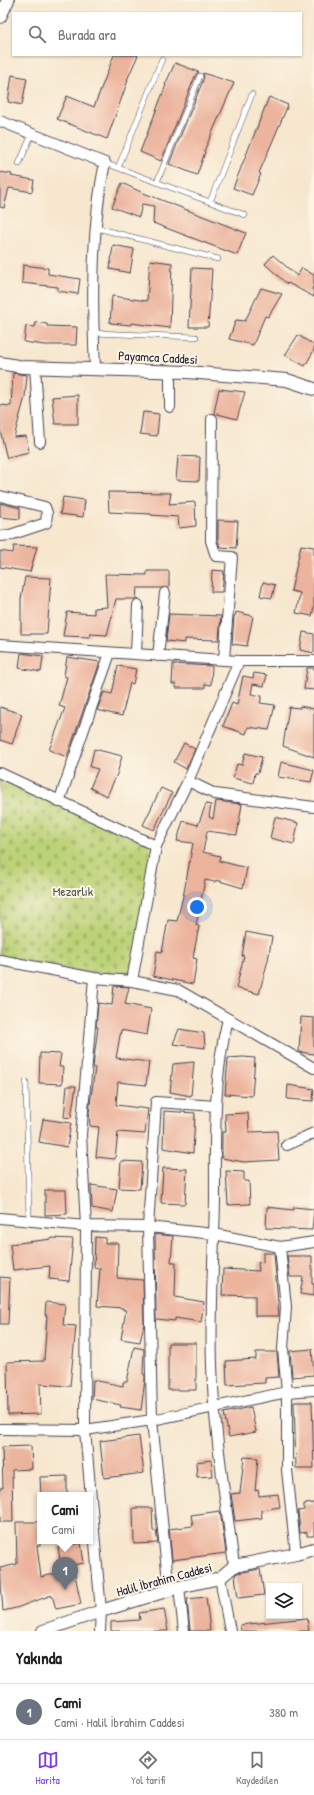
<!DOCTYPE html>
<html lang="tr">
<head>
<meta charset="utf-8">
<style>
  :root { --surface:#fff; --page:#f2f2f2; --text:#222; --muted:#767676; --line:#e0e0e0; --accent:#7c3aed }
  body { margin:0; font-family:"Patrick Hand",sans-serif; background:var(--page); color:var(--text) }
  .controls { position:absolute; right:12px; bottom:12px; display:grid; overflow:hidden; border-radius:0px; box-shadow:0 1px 3px #0004 }
  .controls button { width:36px; height:36px; display:grid; place-items:center; padding:0; border:0; border-bottom:1px solid var(--line); background:var(--surface); color:var(--text); font:20px sans-serif }
  .you { position:absolute; left:197px; top:907px; width:14px; height:14px; margin:-10px; border:3px solid #fff; border-radius:50%; background:#1a73e8; box-shadow:0 0 0 6px #1a73e833 }
  .badge { display:grid; place-items:center; width:26px; height:26px; border-radius:50%; background:var(--accent); color:#fff; font-size:13px; font-weight:700 }
  .pin { position:absolute; translate:-50% -33px; filter:drop-shadow(0 1px 2px #0008) }
  .pin::after { content:''; position:absolute; top:21px; width:14px; height:12px; background:inherit; clip-path:polygon(0 0,100% 0,50% 100%) }
  .popup { position:absolute; left:37px; top:1492px; width:56px; height:52px; box-sizing:border-box; display:grid; place-content:center; border-radius:0px; background:var(--surface); filter:drop-shadow(0 1px 3px #0005); font-size:13px; white-space:nowrap; color:var(--muted) }
  .popup b { font-size:15px; color:var(--text) }
  .popup::after { content:''; position:absolute; left:50%; top:100%; margin-left:-8px; border:8px solid transparent; border-top-color:var(--surface) }
  .list { margin:0; padding:0; list-style:none }
  h2 { display:flex; justify-content:space-between; align-items:center; height:52px; margin:0; padding:0 16px; font-size:17px }
  h2 small { font-size:13px; font-weight:400; color:var(--muted) }
  .list li { display:grid; grid-template-columns:26px 1fr auto; gap:12px; align-items:center; box-sizing:border-box; height:56px; padding:0 16px; border-top:1px solid var(--line) }
  .list b { display:block; font-size:15px; white-space:nowrap }
  .list p { margin:0; font-size:13px; white-space:nowrap; color:var(--muted) }
  .list em { font-size:13px; font-style:normal; color:var(--muted) }
  .icon { flex:none; width:22px; height:22px; fill:none; stroke:currentColor; stroke-width:2; stroke-linecap:round; stroke-linejoin:round }
  .map { position:relative; flex:none; width:314px; height:1631px; overflow:hidden }
  .search { position:absolute; background:var(--surface); box-shadow:0 1px 3px #0004; left:12px; right:12px; top:12px; height:44px; display:flex; align-items:center; gap:10px; box-sizing:border-box; padding:0 14px; border-radius:0px; color:var(--muted); font-size:15px }
  .sheet { height:108px; background:var(--surface) }
  nav { display:flex; justify-content:space-around; align-items:center; box-sizing:border-box; height:56px; border-top:1px solid var(--line); background:var(--surface); font-size:11px; color:var(--muted) }
  nav a { display:grid; justify-items:center; gap:2px }
  nav .on { color:var(--accent) }
  .map>svg:first-child { display:block }
</style>
</head>
<body>
<div class="map">
<svg width="314" height="1631" viewBox="0 0 314 1631">
  <defs>
    <pattern id="cemetery-stones" width="16" height="16" patternUnits="userSpaceOnUse"><rect width="16" height="16" fill="#bcd277"/><path d="M2 7V4a2 2 0 0 1 4 0v3zM10 15v-3a2 2 0 0 1 4 0v3z" fill="#a1b468"/></pattern>
  </defs>
  <rect width="100%" height="100%" fill="#fcf5e5"/>
  <filter id="ink" filterUnits="userSpaceOnUse"><feTurbulence type="fractalNoise" baseFrequency=".025" numOctaves="2"/><feDisplacementMap in="SourceGraphic" scale="8" xChannelSelector="R" yChannelSelector="G"/><feConvolveMatrix kernelMatrix="1 2 1 2 8 2 1 2 1" color-interpolation-filters="sRGB"/></filter>
  <filter id="wash" filterUnits="userSpaceOnUse"><feTurbulence type="fractalNoise" baseFrequency=".012" numOctaves="4" result="noise"/><feDisplacementMap in="SourceGraphic" scale="16" xChannelSelector="R" yChannelSelector="G"/><feGaussianBlur stdDeviation="0.9" result="paint"/><feColorMatrix in="noise" values="0 0 0 0 0 0 0 0 0 0 0 0 0 0 0 0 0 1.4 0 .05"/><feComposite in="paint" operator="in"/></filter>
  <g filter="url(#wash)">
    <rect width="100%" height="100%" fill="#f7e7cf"/>
    <path fill="url(#cemetery-stones)" stroke="#6f7a59" d="M0 779 156 846 132 981 0 957Z"/>
    <g id="blocks">
      <path fill="#ecb49d" d="M114 55H138L127 80H128L107 139 57 119 67 96 94 107Z
        M175 63 199 72 196 74 161 161 140 152 166 85H165Z
        M203 73 234 83 204 151 205 152 197 175 169 164 204 78Z
        M12 75 27 78 22 105 8 102Z
        M269 97 288 105 259 173 261 174 252 195 233 188Z
        M0 172 12 174 11 176 34 180 32 192 9 188 4 208 0 207Z
        M122 183 141 192 246 233 237 255 153 223 154 206 142 204 139 217 112 207Z
        M113 245 134 249 130 273 110 269Z
        M273 255 297 276 302 268 314 275V285L312 289 314 291V297L288 283 287 284 265 264Z
        M150 260 172 263 170 328 131 323V325L110 323 112 296 147 301Z
        M23 265 48 268V274L80 279 78 294 58 291V287L22 283Z
        M192 268 212 269 208 327H189Z
        M261 288 282 294 268 317 265 316 253 345 229 339 236 320 245 321Z
        M36 322 47 324V326L77 327 76 345H44L24 342 26 326 35 327Z
        M298 335 314 345V350L305 366 285 355Z
        M13 373 27 375 25 397 14 437 26 436 29 452 8 457 7 459 0 430V405L11 406Z
        M219 389 245 392 237 419 214 413Z
        M78 395V424H55L52 397Z
        M143 412 159 414 157 436 140 434Z
        M178 456 200 457 199 481 176 480Z
        M108 492 171 493 169 504 195 502 196 526 179 528 178 517 151 515V514L109 512Z
        M63 497 85 500 83 517 60 514Z
        M0 503 20 508V519L0 517Z
        M218 520 238 521 236 548 220 547 218 540Z
        M301 545 314 547V606L312 616 296 613 300 593 291 591Z
        M14 546 37 547 30 572 0 567V551L13 553Z
        M212 570 224 571 222 592H211Z
        M147 571H169V588H137L136 599H116L107 635 90 634V637L63 636 67 612 94 614V608L107 607 105 574 147 575Z
        M25 577 51 578 47 634H21V599Z
        M263 582 275 585 272 598 260 596Z
        M236 612 253 616 247 646 232 644 234 616H235Z
        M169 614 221 616 219 640 185 639V643L166 641Z
        M303 632 314 634V653L300 650Z
        M21 653 43 656 41 672 19 668Z
        M67 657 100 662 67 757 49 750 65 708 59 706 67 677 64 676Z
        M173 664 212 666 211 685 205 684V688H176V684H172Z
        M118 666 136 669 133 684 130 683 122 716 97 710 104 692 112 694Z
        M307 668H314V690L304 689Z
        M254 673 267 675 264 686 253 684 251 694 262 696 260 703 275 705 269 730 248 727 246 734 223 726 232 703 237 705 243 676 253 678Z
        M300 706 314 709V757L283 746 289 707 300 708Z
        M0 707 22 714 12 744 0 740Z
        M184 743 195 749 186 769 174 762Z
        M94 749 122 756 117 774 107 796 90 788 98 769 90 767Z
        M245 753 262 757 258 773H255L253 783 233 778 237 764 242 765Z
        M281 762 314 770 311 782 278 777Z
        M161 788 172 793 154 830 143 825Z
        M216 801 242 804 237 835 207 831 203 852 220 856 219 861 247 868 243 888 216 880 215 882 205 880 196 925 199 926 193 958 197 959 193 984 153 976 157 951 162 952 168 920 177 921 184 892 193 843 177 841 183 821 198 825 206 804 211 805 209 817 213 819Z
        M275 817 298 823 294 844 270 838Z
        M246 932 272 937 268 960 259 994 236 988 244 956H242Z
        M114 986 129 987 125 1004 151 1009 147 1035 121 1030 116 1058 149 1062 146 1085 118 1082 116 1105 148 1109 145 1134 118 1132 115 1159 96 1157 99 1127 90 1126 89 1112 95 1068 93 1067 98 1027H96L98 1003 112 1005Z
        M301 1017 314 1018V1054L299 1052Z
        M179 1029 204 1033 205 1048 173 1044Z
        M40 1053 61 1054 59 1067H63L62 1084 39 1083Z
        M243 1057 255 1058 252 1096 225 1094 228 1058Z
        M194 1062 191 1096 170 1092 173 1064Z
        M288 1085 314 1089 313 1101 287 1099Z
        M67 1086H76L71 1118 64 1117Z
        M164 1111 195 1113 193 1153 163 1148Z
        M248 1113 249 1132 277 1131 279 1160 244 1162 222 1158V1132H226L225 1114Z
        M43 1119 71 1123 67 1147 39 1142Z
        M121 1161 142 1162 140 1189 119 1188Z
        M163 1168 187 1169 185 1204 161 1203Z
        M226 1171 244 1172V1181H249L250 1204 228 1205Z
        M91 1185 117 1189 113 1212 92 1208Z
        M45 1190H66L67 1214 45 1215Z
        M267 1207 293 1210 294 1207 314 1209 312 1230 266 1228Z
        M155 1234 173 1236 171 1262H176L175 1297 204 1302 201 1322 175 1318V1321L156 1319Z
        M95 1237 105 1238V1243H118L117 1278 143 1280 144 1324 140 1342 121 1339 126 1310H123V1308L97 1306 100 1269 94 1268Z
        M52 1238 73 1239 69 1281 49 1279 50 1266 13 1270 10 1244 52 1239Z
        M263 1253H274L279 1316H255V1296L222 1295 223 1269 259 1271 258 1262 263 1263Z
        M287 1256H312V1284H314V1296L300 1294 303 1277H290Z
        M0 1277 10 1278 8 1324H0Z
        M46 1302 65 1304 63 1325 76 1326 70 1386 40 1384 41 1414 8 1415 7 1362 44 1361 47 1315H45Z
        M168 1343H196V1390H168Z
        M134 1347 144 1349 143 1374 145 1375V1379L141 1410 120 1407 121 1405 92 1399 93 1380 123 1386V1382H127Z
        M312 1349 314 1375 292 1377 290 1351Z
        M256 1352H277L279 1377 265 1378V1383L227 1385 226 1361 256 1359Z
        M294 1402H312L314 1468H296Z
        M251 1407 256 1432 229 1437 224 1413Z
        M139 1436 144 1473 104 1478 100 1441Z
        M31 1446 32 1469 12 1470 13 1522H0V1488H3L2 1447Z
        M244 1457 258 1458 255 1491 258 1490 259 1496 278 1494 280 1507 261 1510 262 1518 235 1521 231 1494 240 1493Z
        M211 1460 213 1476 197 1477 196 1462Z
        M67 1476V1495H41L40 1477Z
        M314 1503V1536H307V1532L300 1533 298 1511 304 1510V1504Z
        M133 1508H152L153 1531H156L158 1543 134 1544Z
        M220 1511 226 1553 172 1560 169 1529 193 1526 191 1515Z
        M16 1522H40V1546H37L41 1577 62 1572 58 1547 81 1543 84 1563 73 1565 81 1604 56 1609 52 1595 16 1608 3 1611 0 1568 17 1564Z
        M260 1569 264 1595 238 1598 235 1575 237 1573Z
        M206 1597 210 1631H190L187 1599Z
        M164 1609 168 1631H111V1622L140 1620 139 1613Z
        M307 1618 309 1631H241L240 1625Z"/>
    </g>
  </g>
  <g filter="url(#ink)">
    <use href="#blocks" fill-opacity="0" stroke="#424051" stroke-width="1"/>
    <g fill="none" stroke-linecap="round" stroke-linejoin="round">
      <defs>
        <path id="service" d="M105 163 245 215
          M19 164 32 134
          M118 168 162 59
          M157 182 200 76
          M210 202 252 94
          M97 228 218 259
          M94 333 196 337
          M26 1082 29 1221"/>
        <path id="minor" d="M0 121 105 163C91 228 92 302 95 369
          M35 367 40 442
          M170 372V407
          M212 419 211 541 216 556 232 557 224 659
          M0 496 45 507 47 513 46 523 10 535 0 536
          M0 645 239 661H314
          M136 654 138 605
          M158 656 165 593
          M0 773 156 846
          M188 781 215 794 314 807
          M59 802 110 653
          M0 960 94 978 132 981 178 990 314 1068
          M94 978 81 1135 86 1226 85 1430 101 1611 100 1631
          M132 981 156 846 188 781 239 661
          M228 1019C213 1077 215 1140 215 1199 214 1255 210 1310 212 1365 214 1433 226 1500 234 1566
          M287 1145 314 1133
          M0 1218 86 1226 148 1227 214 1234 280 1247 314 1242
          M280 1247 286 1307 283 1349 287 1392V1470L296 1554
          M0 1429 85 1430 152 1420 287 1392 314 1390
          M220 1578 230 1631
          M179 1587 184 1631
          M169 1591 152 1420 148 1227 156 1102 216 1106"/>
        <path id="tertiary" d="M0 17 8 0
          M0 363 23 367 187 372 287 380 314 389
          M43 1631 101 1611 179 1587 220 1578 234 1566 296 1554 314 1549"/>
      </defs>
      <use href="#service" stroke="#424051" stroke-width="6"/>
      <use href="#minor" stroke="#424051" stroke-width="12"/>
      <use href="#tertiary" stroke="#424051" stroke-width="14"/>
      <use href="#service" stroke="#fff" stroke-width="5"/>
      <use href="#minor" stroke="#fff" stroke-width="10"/>
      <use href="#tertiary" stroke="#fff" stroke-width="12"/>
    </g>
  </g>
  <g text-anchor="middle" dominant-baseline="central" stroke-width="4" stroke-linejoin="round" paint-order="stroke">
    <g font-size="13" fill="#22223b" stroke="#fcf5e5">
      <text transform="translate(158 357) rotate(3)">Payamca Caddesi</text>
      <text transform="translate(164 1579) rotate(-15)">Halil İbrahim Caddesi</text>
    </g>
    <g font-size="13" fill="#50574d" stroke="#fcf5e5">
      <text x="73" y="891">Mezarlık</text>
    </g>
  </g>
</svg>
<div class="controls">
<button><svg class="icon" aria-label="layers" viewBox="0 0 24 24"><path d="M12 4l9 5-9 5-9-5zM3 14l9 5 9-5"/></svg></button>
</div>
<div class="you"></div>
<div class="pin badge" style="left:65px;top:1590px;background:#6b7280">1</div>
<div class="popup"><b>Cami</b>Cami</div>
<div class="search"><svg class="icon" aria-label="search" viewBox="0 0 24 24"><circle cx="10" cy="10" r="6"/><path d="M15 15l6 6"/></svg>Burada ara</div>
</div>
<section class="sheet">
<h2>Yakında<small></small></h2>
<ul class="list">
<li><span class="badge" style="background:#6b7280">1</span><div><b>Cami</b><p>Cami · Halil İbrahim Caddesi</p></div><em>380 m</em></li>
</ul>
</section>
<nav>
<a class="on"><svg class="icon" aria-label="map" viewBox="0 0 24 24"><path d="M3 6l6-2 6 2 6-2v14l-6 2-6-2-6 2zM9 4v14M15 6v14"/></svg>Harita</a>
<a><svg class="icon" aria-label="directions" viewBox="0 0 24 24"><path d="M12 3l9 9-9 9-9-9zM9 14v-3h6M13 9l2 2-2 2"/></svg>Yol tarifi</a>
<a><svg class="icon" aria-label="saved" viewBox="0 0 24 24"><path d="M7 4h10v16l-5-4-5 4z"/></svg>Kaydedilen</a>
</nav>
</body>
</html>
